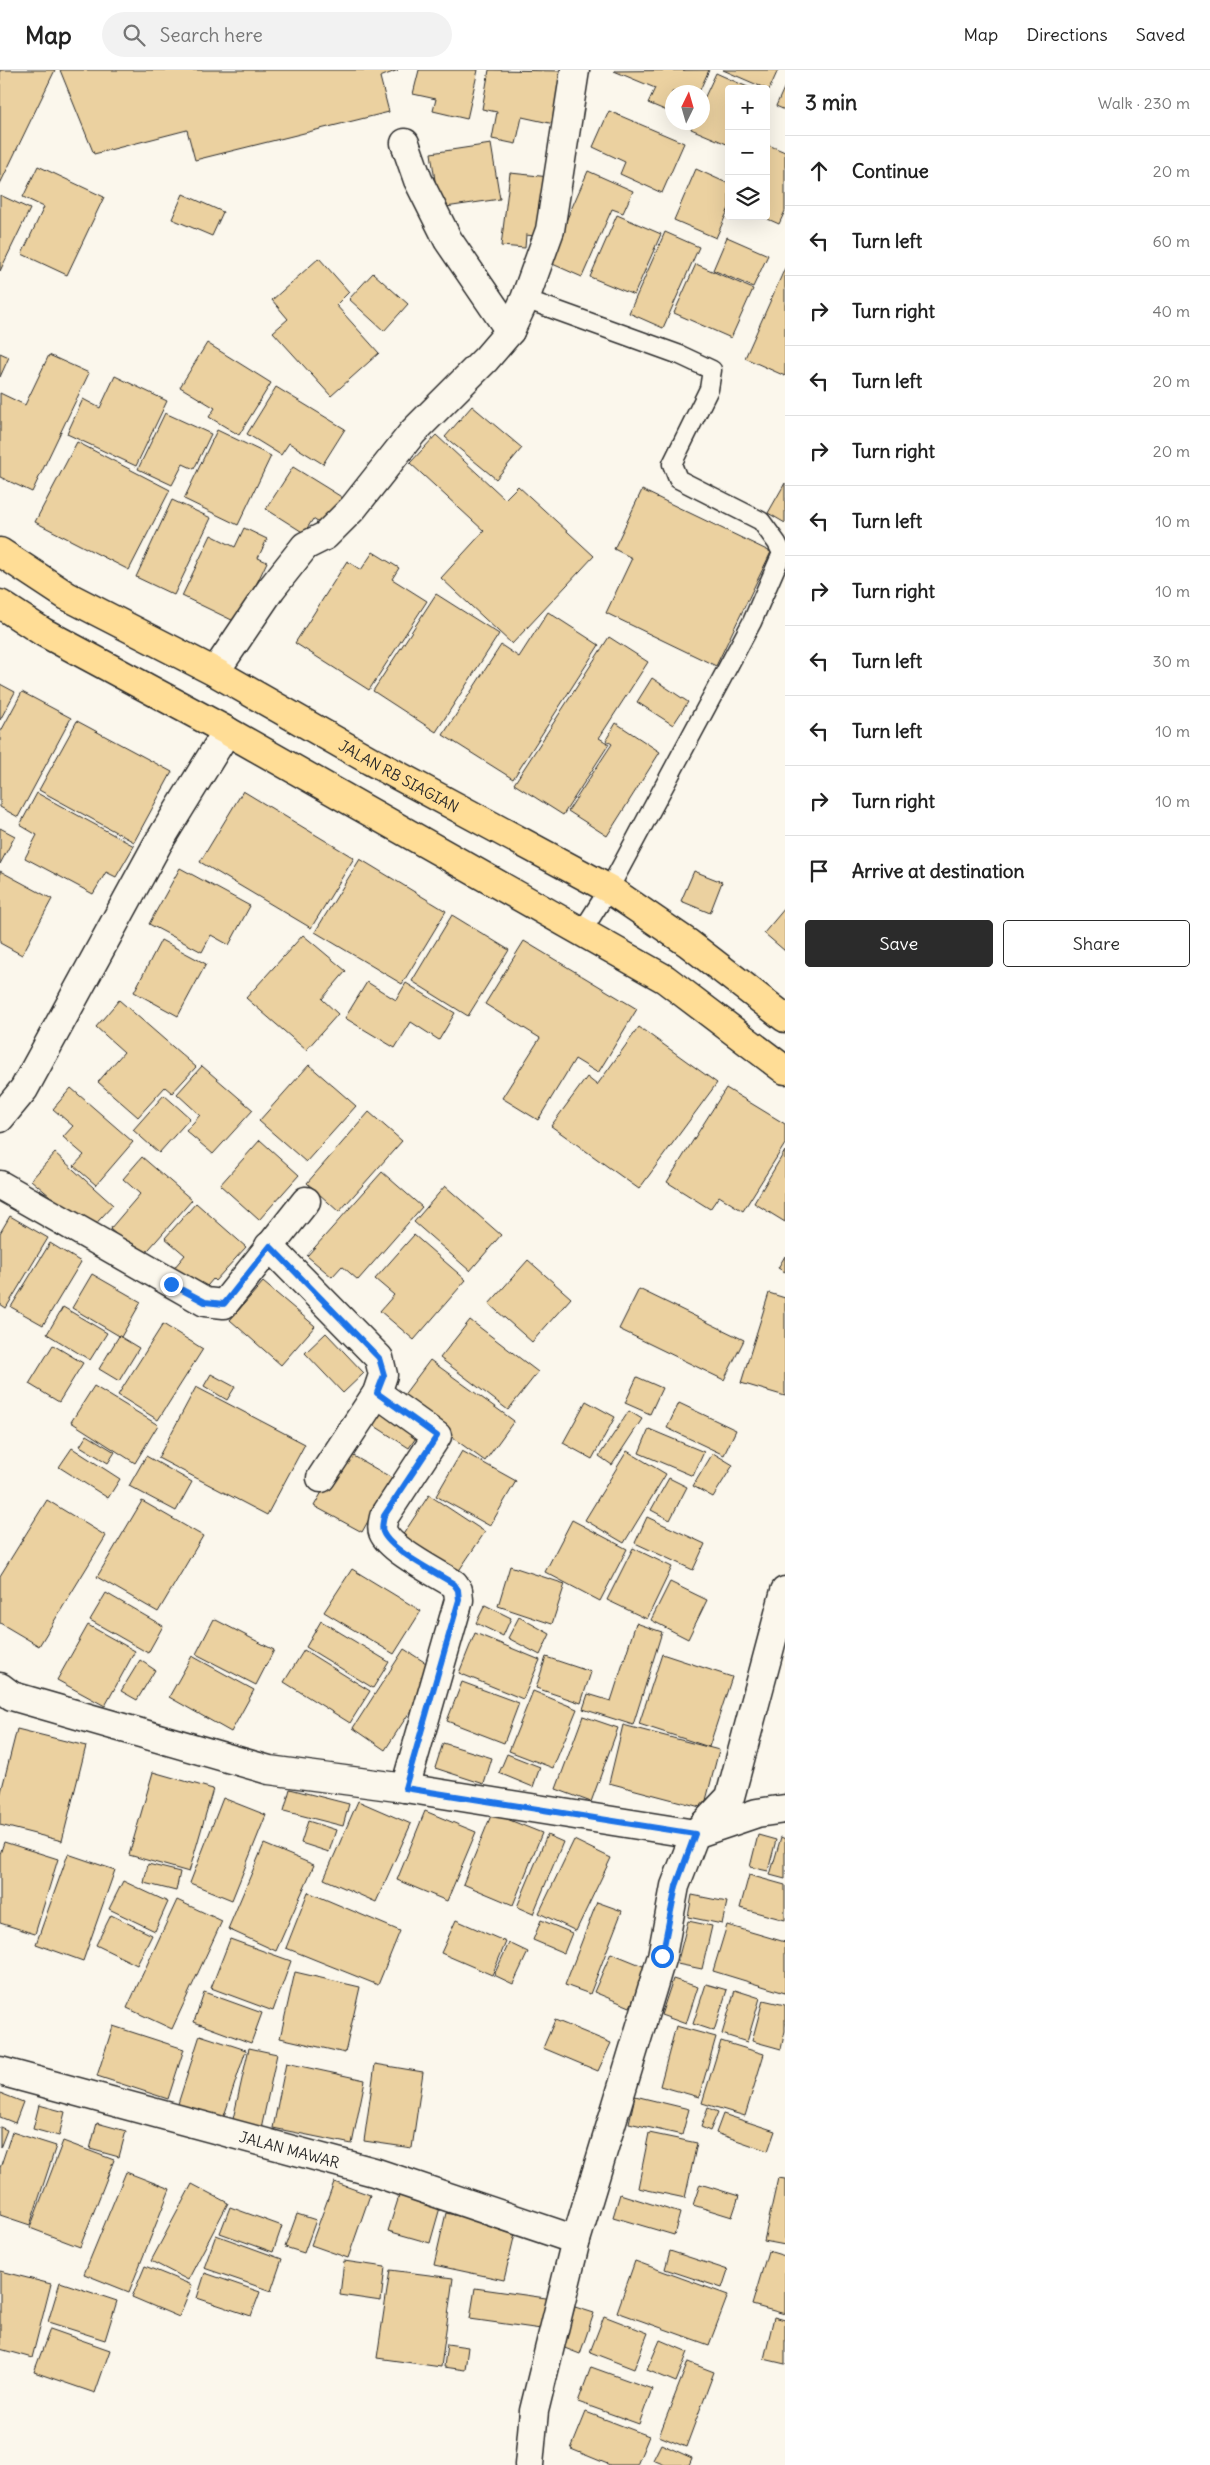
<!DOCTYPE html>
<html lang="en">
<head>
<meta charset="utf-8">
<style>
  :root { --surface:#fff; --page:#f2f2f2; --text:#222; --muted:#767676; --line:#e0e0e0; --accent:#2b2b2b }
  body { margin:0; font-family:Delius,sans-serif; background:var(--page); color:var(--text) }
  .controls { position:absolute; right:15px; top:15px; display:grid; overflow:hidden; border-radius:5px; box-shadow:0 5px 20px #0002 }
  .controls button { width:45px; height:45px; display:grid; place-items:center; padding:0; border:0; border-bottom:1px solid var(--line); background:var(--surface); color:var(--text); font:25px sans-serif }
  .compass { position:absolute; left:665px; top:15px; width:45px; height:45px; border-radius:50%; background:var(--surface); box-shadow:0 5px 20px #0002; rotate:5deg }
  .stop { position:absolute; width:15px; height:15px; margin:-11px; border:4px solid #1a73e8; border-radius:50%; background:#fff }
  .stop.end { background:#1a73e8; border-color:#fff; box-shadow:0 1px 5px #0008 }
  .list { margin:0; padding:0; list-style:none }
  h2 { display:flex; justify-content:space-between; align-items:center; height:65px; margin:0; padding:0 20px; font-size:21px }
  h2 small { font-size:16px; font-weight:400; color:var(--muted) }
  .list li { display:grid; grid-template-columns:32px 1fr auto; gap:15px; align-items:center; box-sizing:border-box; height:70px; padding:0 20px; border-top:1px solid var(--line) }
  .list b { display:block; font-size:19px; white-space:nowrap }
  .list em { font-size:16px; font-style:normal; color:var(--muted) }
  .actions { display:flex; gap:10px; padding:15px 20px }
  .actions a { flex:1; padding:11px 0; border:1px solid var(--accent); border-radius:5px; text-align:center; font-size:18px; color:var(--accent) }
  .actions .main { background:var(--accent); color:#fff }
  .icon { flex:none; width:28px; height:28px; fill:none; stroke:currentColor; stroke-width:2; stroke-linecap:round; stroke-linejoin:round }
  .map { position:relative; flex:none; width:785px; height:2395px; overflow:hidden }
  header { display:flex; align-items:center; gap:30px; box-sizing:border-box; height:70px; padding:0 25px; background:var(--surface); border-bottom:1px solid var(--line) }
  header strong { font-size:24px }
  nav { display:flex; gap:28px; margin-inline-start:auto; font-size:18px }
  .search { width:350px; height:45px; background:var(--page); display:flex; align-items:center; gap:12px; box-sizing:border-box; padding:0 18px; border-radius:28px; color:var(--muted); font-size:19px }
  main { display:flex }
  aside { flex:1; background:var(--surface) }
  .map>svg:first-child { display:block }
</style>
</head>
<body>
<header>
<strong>Map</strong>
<div class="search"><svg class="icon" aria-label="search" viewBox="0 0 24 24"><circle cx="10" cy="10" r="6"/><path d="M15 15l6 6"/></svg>Search here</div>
<nav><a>Map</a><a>Directions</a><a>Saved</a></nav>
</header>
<main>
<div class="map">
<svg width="785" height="2395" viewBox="0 0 785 2395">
  <rect width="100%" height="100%" fill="#fbf7ec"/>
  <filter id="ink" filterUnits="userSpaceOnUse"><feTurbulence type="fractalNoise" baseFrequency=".02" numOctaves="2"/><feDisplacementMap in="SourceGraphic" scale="10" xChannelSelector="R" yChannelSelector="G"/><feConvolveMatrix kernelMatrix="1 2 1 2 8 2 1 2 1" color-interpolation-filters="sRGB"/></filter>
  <g filter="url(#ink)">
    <path fill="#ebd1a0" stroke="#2b2b2b" d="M0 0H55L0 114Z
      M60 0H398L380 7 389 42 195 90 187 60 94 84Z
      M419 0H478L467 49 433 41 436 29 413 24Z
      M489 0 565 1 554 54 522 47 516 74 492 69 497 42 482 39Z
      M709 0 699 22H672V43L648 33 655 18 614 1Z
      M723 0H778L769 20Z
      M716 3 752 19H729V75L691 59 694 52H702V33Z
      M785 16V40L776 36Z
      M609 41 684 73 662 123 620 104 625 92 593 77Z
      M491 74 500 129 439 138 431 83Z
      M766 74 785 82V141L779 154 761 146H766Z
      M38 96 104 127 67 205 22 184 44 137 23 127Z
      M696 99 729 114V138L716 168 674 150Z
      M588 101 633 121 623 143 612 139 582 207 548 192Z
      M510 103 550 107 543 167 526 165 525 178 501 176Z
      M183 124 223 142 212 166 172 149Z
      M0 125 30 139 0 201Z
      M617 145 661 164 634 225 590 207Z
      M665 162 699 177 663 258 629 243Z
      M727 167 768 185 753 217 713 200Z
      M319 188 349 222 336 235 379 283 331 326 273 262 288 249 272 230Z
      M696 194 753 219 731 268 674 243Z
      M785 198V306L745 288Z
      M373 203 408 234 384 261 349 229Z
      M207 273 271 313 239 365 209 347 215 338 180 317Z
      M0 283 9 287 0 307Z
      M49 285 89 303 32 422 0 407V323L25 335Z
      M115 306 167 331 136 396 67 364 83 329 100 338Z
      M276 317 345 359 323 394 289 373 281 385 247 364Z
      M472 336 522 378 496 409 445 367Z
      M165 343 211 364 194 399 183 394 172 415 138 399Z
      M217 360 271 386 238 455 184 429Z
      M436 365 505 429 518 416 594 486 512 574 441 508 484 461 410 393Z
      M77 372 170 420 129 500 35 452Z
      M293 397 348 431 330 460 313 449 304 463 266 439Z
      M785 413V453L768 443Z
      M642 420 771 482 716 596 606 543 632 488 614 479Z
      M172 430 211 448 174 525 136 507Z
      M244 458 267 469 258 488 267 492 238 553 182 526 211 465 235 477Z
      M373 482 399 498 392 509 427 531 369 620 295 573 347 491 361 500Z
      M436 524 499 564 436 662 373 621Z
      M548 542 599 575 513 709 443 665 501 575 519 587Z
      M609 567 648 592 599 668 609 674 563 745 514 714Z
      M652 608 688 632 673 655 637 632Z
      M0 614 15 622 0 650Z
      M22 622 71 648 18 747 0 737V663Z
      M77 651 172 702 134 772 39 720Z
      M616 653 660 682 607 766 568 741 612 674 606 670Z
      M243 721 354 788 311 858 200 792Z
      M37 723 134 776 116 807 106 802 93 824 25 788 37 765 20 755Z
      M0 758 15 766 0 794Z
      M360 789 446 841 402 914 315 862Z
      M180 798 250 836 229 875 211 865 202 882 149 854Z
      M0 801 52 829 22 885 0 873Z
      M694 801 722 812 710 843 681 831Z
      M785 838V881L764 863Z
      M452 845 509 880 468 946 412 911Z
      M303 865 346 901 322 929 338 944 306 980 246 928Z
      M161 870 206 894 178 946 134 922Z
      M524 871 637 939 598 1003 575 989 538 1050 502 1028 540 968 485 934Z
      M367 912 396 930 406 913 455 943 439 970 411 952 395 978 345 948Z
      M119 930 196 997 172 1023 165 1017 138 1047 98 1012 124 982 96 957Z
      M639 957 717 1013 639 1119 551 1056 587 1007 597 1015Z
      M309 995 356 1036 306 1092 259 1051Z
      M202 996 253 1040 213 1084 186 1061 200 1045 177 1024Z
      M71 1018 133 1072 96 1115 74 1096 84 1085 63 1067 73 1056 53 1039Z
      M726 1018 785 1054V1074L743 1141 719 1126 710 1139 667 1112Z
      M164 1025 190 1048 159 1083 133 1060Z
      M369 1042 402 1071 339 1142 307 1113Z
      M260 1070 299 1105 259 1150 220 1115Z
      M785 1081V1152L754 1133Z
      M55 1083 113 1135 90 1160 31 1110Z
      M142 1087 192 1130 142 1187 110 1159 140 1124 123 1109Z
      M382 1102 422 1137 358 1210 342 1196 332 1207 307 1186Z
      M445 1116 501 1165 470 1201 414 1152Z
      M196 1133 246 1177 215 1211 213 1209 202 1222 174 1198 185 1185 165 1168Z
      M10 1146 48 1168 6 1238 0 1234V1163Z
      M414 1165 466 1210 414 1270 380 1241 394 1225 375 1209Z
      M50 1173 81 1192 43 1255 11 1237Z
      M785 1186V1202L778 1198Z
      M528 1190 571 1228 532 1272 489 1234Z
      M92 1204 141 1232 121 1267 72 1238Z
      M263 1212 315 1256 281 1295 230 1250Z
      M639 1219 744 1270 724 1310 619 1259Z
      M769 1223 785 1228V1326L741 1313Z
      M63 1237 107 1263 90 1290 47 1264Z
      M470 1250 538 1302 508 1340 440 1288Z
      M163 1254 203 1279 158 1350 118 1325Z
      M326 1263 364 1303 343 1323 305 1283Z
      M119 1266 139 1278 119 1311 99 1299Z
      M53 1275 83 1293 59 1332 29 1314Z
      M430 1290 514 1351 485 1391 400 1330Z
      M211 1304 235 1317 227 1330 204 1316Z
      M637 1307 662 1318 650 1344 625 1333Z
      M94 1316 158 1355 135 1393 71 1352Z
      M196 1317 305 1374 267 1445 158 1388Z
      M385 1331 424 1356 409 1378 370 1353Z
      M586 1331 615 1347 592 1389 563 1373Z
      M679 1333 736 1360 724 1385 667 1358Z
      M629 1341 642 1349 612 1395 599 1386Z
      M649 1359 704 1382 693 1406 639 1383Z
      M87 1365 115 1382 108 1393 80 1376Z
      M72 1378 120 1409 108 1428 59 1397Z
      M345 1381 392 1408 362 1462 314 1436Z
      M462 1381 516 1411 490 1456 436 1426Z
      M627 1381 666 1404 624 1473 585 1450Z
      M713 1383 733 1395 713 1427 693 1416Z
      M146 1386 192 1412 176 1441 129 1416Z
      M669 1408 687 1417 670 1450 651 1440Z
      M429 1425 485 1462 458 1502 402 1466Z
      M47 1430 106 1466 39 1576 0 1553V1506Z
      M142 1431 203 1466 158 1542 97 1507Z
      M647 1447 705 1474 693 1500 635 1473Z
      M572 1450 627 1479 600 1531 545 1502Z
      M633 1478 672 1497 647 1549 607 1530Z
      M510 1496 565 1514 552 1554 498 1536Z
      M352 1499 421 1541 394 1584 324 1542Z
      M670 1512 707 1530 688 1569 651 1550Z
      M106 1523 163 1556 148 1583 90 1550Z
      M485 1535 511 1548 503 1566 476 1553Z
      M519 1547 550 1564 540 1585 508 1568Z
      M214 1549 274 1580 256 1615 196 1584Z
      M321 1551 389 1592 373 1618 306 1577Z
      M636 1553 662 1562 633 1655 583 1639 588 1624 611 1631Z
      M88 1555 135 1581 105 1636 57 1610Z
      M475 1563 540 1590 523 1629 459 1603Z
      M404 1579 437 1600 385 1680 353 1658Z
      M304 1580 370 1621 350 1653 284 1612Z
      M662 1584 732 1607 709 1677 639 1654Z
      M192 1586 254 1620 231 1662 169 1627Z
      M546 1587 591 1602 581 1633 536 1618Z
      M140 1590 155 1600 137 1630 121 1621Z
      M462 1612 519 1633 504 1673 447 1651Z
      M533 1621 577 1639 553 1698 509 1681Z
      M583 1646 618 1658 591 1732 556 1719Z
      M623 1655 719 1680 704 1738 609 1713Z
      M17 1659 86 1676 62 1771 0 1755V1726Z
      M443 1673 492 1688 484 1714 435 1698Z
      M507 1684 540 1697 533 1717 499 1703Z
      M153 1702 213 1719 189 1802 129 1785Z
      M290 1719 349 1734 343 1756 284 1741Z
      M223 1728 266 1745 232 1830 190 1813Z
      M358 1731 411 1754 376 1832 324 1809Z
      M425 1741 476 1762 447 1831 397 1810Z
      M492 1743 542 1763 513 1835 463 1814Z
      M308 1751 336 1760 329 1782 301 1773Z
      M547 1765 563 1772 533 1844 517 1837Z
      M758 1765 776 1770 768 1801 750 1797Z
      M781 1767 785 1769V1809L770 1805Z
      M574 1770 611 1788 576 1861 539 1843Z
      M4 1772 58 1789 35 1864 0 1853V1784Z
      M264 1774 314 1795 276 1881 228 1859Z
      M68 1784 115 1800 83 1891 36 1874Z
      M148 1794 180 1802 176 1821 144 1813Z
      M749 1805 785 1815V1850L740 1838Z
      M123 1811 168 1832 155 1861 109 1839Z
      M308 1822 400 1861 378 1915 286 1878Z
      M692 1825 727 1832 722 1854 688 1847Z
      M177 1830 222 1851 172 1959 127 1938Z
      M597 1832 622 1841 590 1924 565 1915Z
      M111 1845 152 1865 137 1895 96 1875Z
      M456 1850 506 1872 492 1905 441 1883Z
      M541 1850 572 1863 564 1883 533 1870Z
      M688 1851 712 1856 702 1899 677 1894Z
      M727 1855 785 1872V1923L713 1901Z
      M230 1869 291 1891 273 1941 211 1918Z
      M509 1873 528 1882 513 1914 494 1905Z
      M611 1883 648 1898 630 1937 594 1922Z
      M295 1902 360 1917 345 1983 280 1968Z
      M673 1909 698 1917 686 1954 661 1945Z
      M706 1914 727 1920 714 1961 693 1954Z
      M735 1920 760 1928 747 1972 722 1964Z
      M204 1922 262 1943 251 1973 194 1952Z
      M763 1930 785 1935V1961L781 1979 752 1971Z
      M555 1950 611 1973 598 2001 543 1978Z
      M113 1956 184 1979 168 2029 97 2006Z
      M676 1956 716 1967 699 2027 660 2016Z
      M200 1965 246 1980 221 2055 176 2040Z
      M721 1971 764 1984 745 2046 702 2033Z
      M249 1978 277 1984 260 2064 231 2058Z
      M286 1993 365 2010 352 2074 273 2058Z
      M375 1994 423 2002 412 2078 364 2071Z
      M0 2023 23 2032 15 2053 0 2047Z
      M635 2026 689 2039 682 2065 629 2053Z
      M39 2035 65 2042 59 2066 33 2059Z
      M708 2038 718 2042 710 2061 701 2057Z
      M723 2044 775 2061 768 2081 716 2063Z
      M97 2053 126 2061 119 2087 90 2079Z
      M0 2057 7 2060 0 2078Z
      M12 2062 56 2076 30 2155 0 2145V2098Z
      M649 2063 697 2073 685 2128 638 2118Z
      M63 2071 114 2090 80 2177 30 2158Z
      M126 2102 170 2119 129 2222 84 2204Z
      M778 2108 785 2109V2175L764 2171Z
      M334 2112 370 2125 348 2188 311 2175Z
      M192 2114 228 2133 188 2210 151 2191Z
      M700 2114 739 2126 732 2147 693 2135Z
      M400 2123 441 2134 430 2173 388 2161Z
      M620 2124 680 2143 674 2165 613 2147Z
      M230 2137 282 2156 273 2182 220 2163Z
      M446 2143 516 2159 504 2210 434 2195Z
      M297 2144 316 2150 304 2183 285 2177Z
      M216 2165 282 2189 271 2221 204 2198Z
      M670 2181 728 2200 722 2218 665 2199Z
      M768 2181 785 2186V2244L752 2235Z
      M344 2191 385 2197 381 2231 340 2225Z
      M635 2191 728 2225 709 2275 617 2242Z
      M145 2196 192 2215 179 2247 132 2227Z
      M390 2200 453 2208 441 2297 377 2288Z
      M0 2201 51 2214 32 2288 0 2279Z
      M205 2203 260 2222 251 2246 197 2228Z
      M60 2212 117 2231 105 2270 48 2252Z
      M475 2218 553 2229 548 2260 470 2249Z
      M575 2237 594 2243 580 2284 562 2277Z
      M604 2246 648 2263 634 2299 590 2282Z
      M774 2247 785 2250V2294L764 2289Z
      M50 2259 110 2280 95 2323 34 2302Z
      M660 2270 688 2282 676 2312 647 2300Z
      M447 2274 468 2277 465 2300 444 2297Z
      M688 2292 714 2302 686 2377 659 2366Z
      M591 2297 652 2319 639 2354 578 2332Z
      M586 2342 649 2366 637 2395H610L571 2379Z
      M661 2374 692 2388 689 2395H665L653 2390Z"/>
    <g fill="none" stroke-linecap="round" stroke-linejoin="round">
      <defs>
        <path id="service" d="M525 229 680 285 712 300 709 319 672 394 678 409 761 451 777 473 782 483 752 552 609 819 581 863"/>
        <g id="minor">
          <path d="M405 73 418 110 448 170 510 261"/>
          <path d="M215 602 271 519 305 476 325 466 353 438 413 362 486 289 510 261 525 229 550 160 575 0"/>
          <path d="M0 1115 205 1232 224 1234 306 1131"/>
          <path d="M269 1176 379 1288 383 1305 377 1323 321 1408"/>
          <path d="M377 1323 437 1366 384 1447C383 1452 381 1457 383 1462 390 1480 437 1503 454 1514L458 1520 459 1530 405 1718"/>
          <path d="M0 1617 12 1626 269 1700 405 1718 695 1764 757 1743 785 1739"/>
          <path id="s1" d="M0 2001 374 2102 576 2170"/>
          <path d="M529 2395 534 2341 576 2170 662 1886 675 1816 695 1764 730 1727 785 1521"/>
        </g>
        <path id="tertiary" d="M0 1048 24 1019 157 775 227 661"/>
        <g id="trunk">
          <path id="s2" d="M0 482 67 526 215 602 371 691 609 819 688 873 785 948"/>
          <path d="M0 534 43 562 227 661 665 909 785 1000"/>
        </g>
      </defs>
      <use href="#service" stroke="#2b2b2b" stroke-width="21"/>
      <use href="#minor" stroke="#2b2b2b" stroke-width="31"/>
      <use href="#tertiary" stroke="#2b2b2b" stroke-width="31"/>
      <use href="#trunk" stroke="#2b2b2b" stroke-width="31"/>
      <use href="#service" stroke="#fbf7ec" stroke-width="18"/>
      <use href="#minor" stroke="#fbf7ec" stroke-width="28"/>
      <use href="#tertiary" stroke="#fbf7ec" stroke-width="28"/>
      <use href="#trunk" stroke="#ffdd96" stroke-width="28"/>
    </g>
  </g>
  <g fill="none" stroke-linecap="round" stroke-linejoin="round" filter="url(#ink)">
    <path stroke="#1a73e8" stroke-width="6" d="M171 1214 205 1232 224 1234 270 1176 379 1288 384 1305 377 1323 437 1366 384 1446C383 1452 381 1457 383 1462 390 1480 437 1503 454 1514L458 1520 459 1530 405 1718 695 1764 676 1816 662 1886"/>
  </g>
  <g text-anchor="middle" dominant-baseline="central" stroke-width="4" stroke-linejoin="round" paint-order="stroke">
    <g font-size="15" fill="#2b2b2b" stroke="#fbf7ec">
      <text stroke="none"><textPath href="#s2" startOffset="458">JALAN RB SIAGIAN</textPath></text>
      <text stroke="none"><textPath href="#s1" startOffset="300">JALAN MAWAR</textPath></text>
    </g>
  </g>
</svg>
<div class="controls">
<button>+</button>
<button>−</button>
<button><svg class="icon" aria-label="layers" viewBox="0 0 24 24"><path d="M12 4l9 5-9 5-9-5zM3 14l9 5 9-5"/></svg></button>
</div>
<svg class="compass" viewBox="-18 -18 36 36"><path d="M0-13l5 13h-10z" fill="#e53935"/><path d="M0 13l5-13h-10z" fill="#767676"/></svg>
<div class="stop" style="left:662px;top:1886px"></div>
<div class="stop end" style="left:171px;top:1214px"></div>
</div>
<aside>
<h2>3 min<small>Walk · 230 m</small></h2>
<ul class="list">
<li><svg class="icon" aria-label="ahead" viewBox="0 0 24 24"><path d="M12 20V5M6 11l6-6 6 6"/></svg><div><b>Continue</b></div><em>20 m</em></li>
<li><svg class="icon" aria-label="left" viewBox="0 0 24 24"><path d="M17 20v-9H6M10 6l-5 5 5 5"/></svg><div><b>Turn left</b></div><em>60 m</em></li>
<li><svg class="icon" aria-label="right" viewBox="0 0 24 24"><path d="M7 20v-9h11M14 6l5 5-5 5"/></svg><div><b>Turn right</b></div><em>40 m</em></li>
<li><svg class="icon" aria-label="left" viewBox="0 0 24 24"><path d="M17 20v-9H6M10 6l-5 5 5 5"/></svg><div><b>Turn left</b></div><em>20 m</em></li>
<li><svg class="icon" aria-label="right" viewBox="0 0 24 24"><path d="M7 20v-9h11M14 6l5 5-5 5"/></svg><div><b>Turn right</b></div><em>20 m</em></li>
<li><svg class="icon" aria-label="left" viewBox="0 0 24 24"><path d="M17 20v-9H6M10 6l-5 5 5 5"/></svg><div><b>Turn left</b></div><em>10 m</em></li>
<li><svg class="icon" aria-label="right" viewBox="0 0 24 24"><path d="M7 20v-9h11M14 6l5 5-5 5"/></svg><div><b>Turn right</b></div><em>10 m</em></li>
<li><svg class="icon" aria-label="left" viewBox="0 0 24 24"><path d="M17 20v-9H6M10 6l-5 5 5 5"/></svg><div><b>Turn left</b></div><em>30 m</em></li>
<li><svg class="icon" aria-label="left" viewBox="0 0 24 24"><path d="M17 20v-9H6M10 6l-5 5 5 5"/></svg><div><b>Turn left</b></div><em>10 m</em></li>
<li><svg class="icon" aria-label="right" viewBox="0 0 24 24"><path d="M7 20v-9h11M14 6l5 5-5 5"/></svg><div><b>Turn right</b></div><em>10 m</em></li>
<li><svg class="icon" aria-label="arrive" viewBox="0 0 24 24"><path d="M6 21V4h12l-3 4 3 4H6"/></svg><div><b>Arrive at destination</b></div></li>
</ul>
<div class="actions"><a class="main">Save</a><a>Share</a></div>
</aside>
</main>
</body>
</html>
